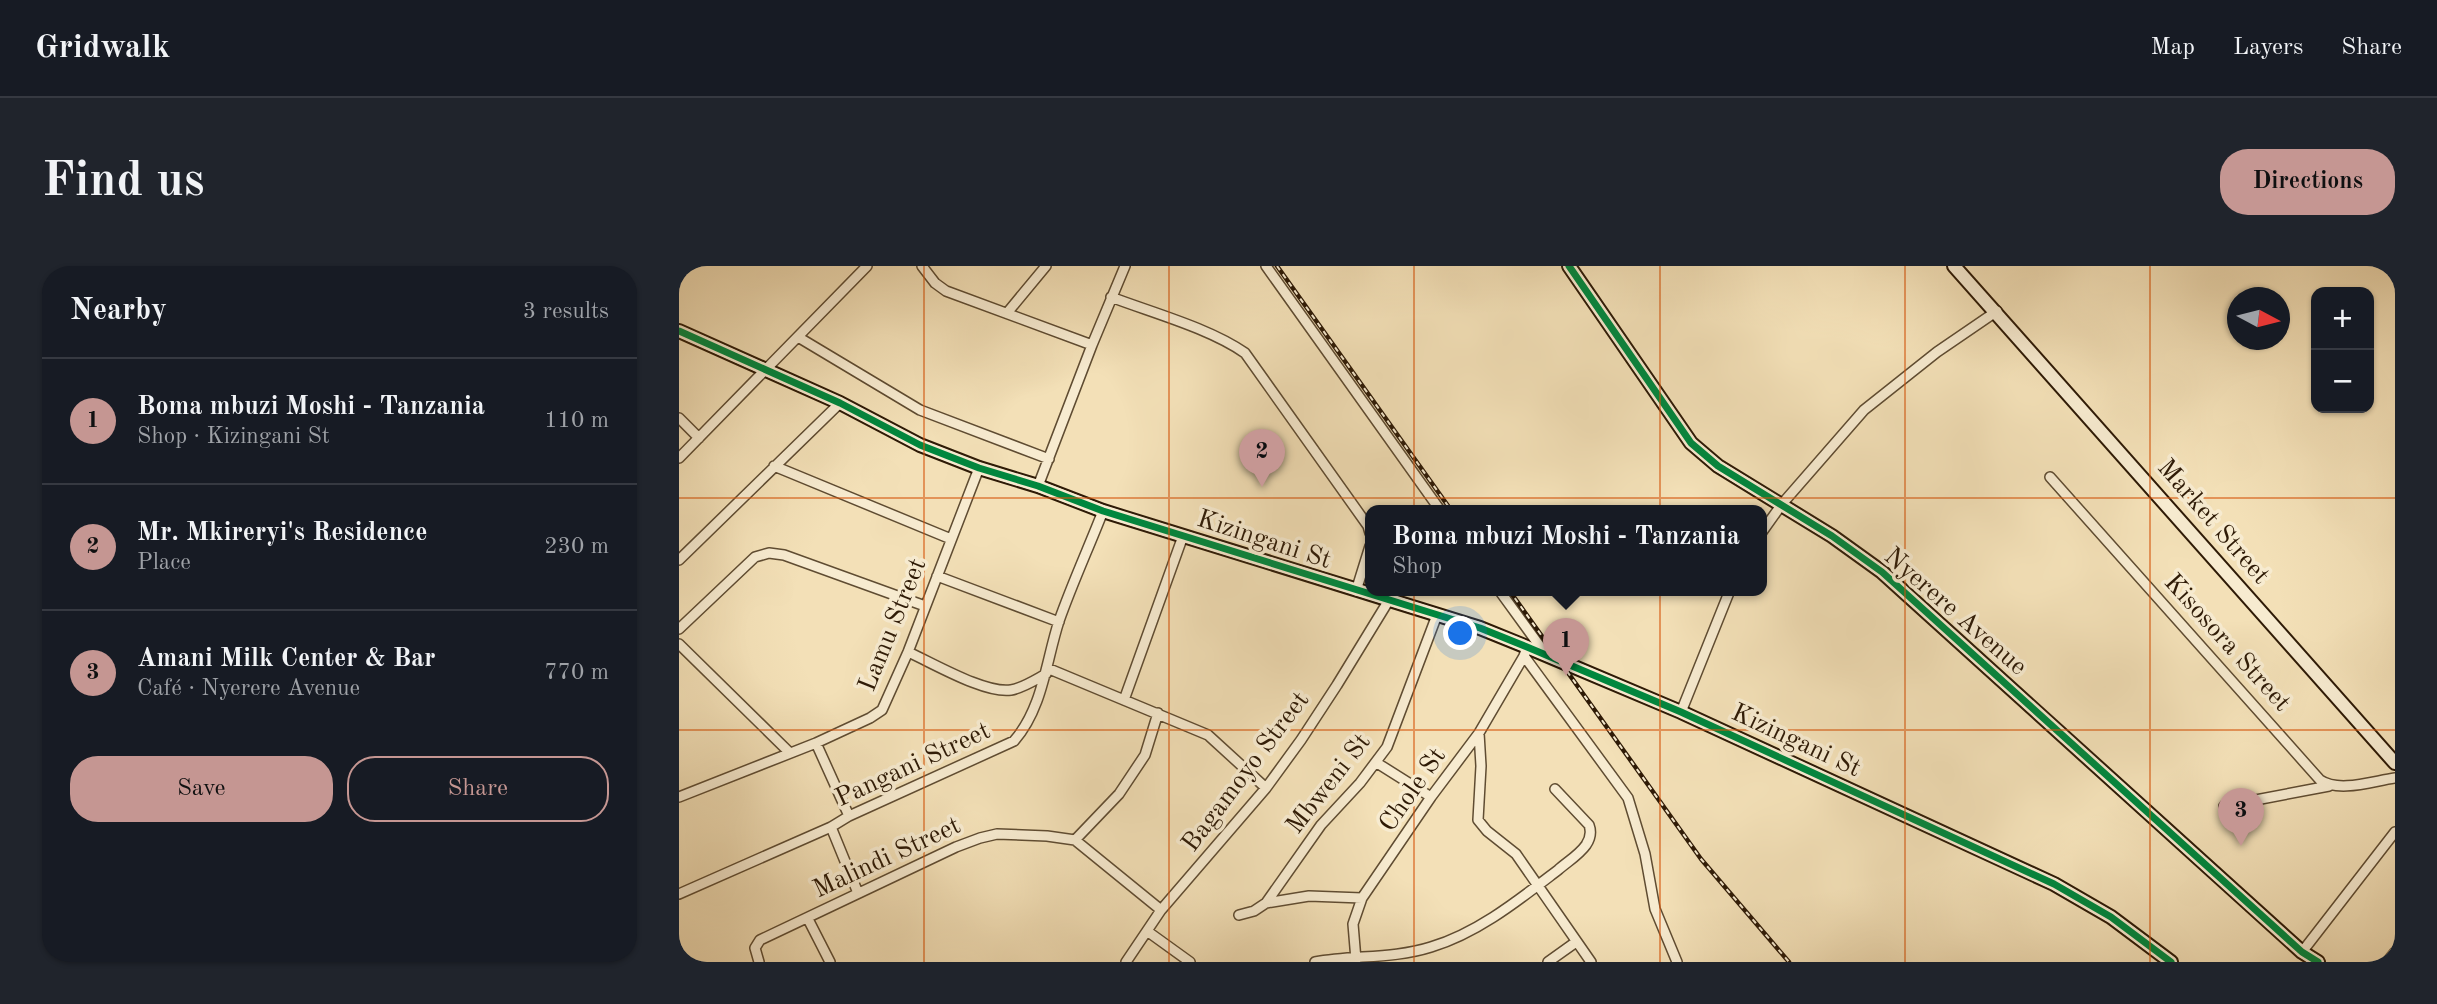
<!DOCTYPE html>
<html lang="en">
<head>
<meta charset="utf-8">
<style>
  :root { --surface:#171b24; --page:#20242c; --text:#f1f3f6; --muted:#9ea1a6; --line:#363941; --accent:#c59692 }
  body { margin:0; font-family:"Old Standard TT",serif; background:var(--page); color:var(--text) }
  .controls { position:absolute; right:21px; top:21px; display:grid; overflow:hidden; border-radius:14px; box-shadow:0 2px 5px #0004 }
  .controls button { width:63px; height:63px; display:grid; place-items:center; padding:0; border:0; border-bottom:2px solid var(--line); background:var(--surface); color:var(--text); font:35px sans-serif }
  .compass { position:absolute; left:1548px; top:21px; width:63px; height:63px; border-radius:50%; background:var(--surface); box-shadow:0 2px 5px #0004; rotate:97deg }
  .you { position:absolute; left:782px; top:368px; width:24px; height:24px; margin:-18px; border:5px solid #fff; border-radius:50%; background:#1a73e8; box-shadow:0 0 0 10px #1a73e833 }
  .badge { display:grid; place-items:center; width:46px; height:46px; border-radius:50%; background:var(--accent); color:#111; font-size:23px; font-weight:700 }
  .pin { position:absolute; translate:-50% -58px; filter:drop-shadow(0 2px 4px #0008) }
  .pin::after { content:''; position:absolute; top:37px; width:24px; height:21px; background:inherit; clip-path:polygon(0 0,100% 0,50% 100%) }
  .popup { position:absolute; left:686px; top:239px; width:402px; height:91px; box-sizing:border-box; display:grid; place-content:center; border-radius:14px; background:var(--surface); filter:drop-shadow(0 2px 5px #0005); font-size:23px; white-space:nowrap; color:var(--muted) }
  .popup b { font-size:26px; color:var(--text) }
  .popup::after { content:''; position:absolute; left:50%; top:100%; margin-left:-14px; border:14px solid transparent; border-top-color:var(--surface) }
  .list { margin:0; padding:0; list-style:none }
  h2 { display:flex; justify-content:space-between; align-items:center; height:91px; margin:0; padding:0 28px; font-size:30px }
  h2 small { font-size:23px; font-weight:400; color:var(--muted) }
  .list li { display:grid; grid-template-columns:46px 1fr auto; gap:21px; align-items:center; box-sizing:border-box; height:126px; padding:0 28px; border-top:2px solid var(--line) }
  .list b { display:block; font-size:26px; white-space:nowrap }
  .list p { margin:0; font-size:23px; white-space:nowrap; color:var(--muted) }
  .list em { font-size:23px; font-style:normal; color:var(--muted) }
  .actions { display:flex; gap:14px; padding:21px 28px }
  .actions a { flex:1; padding:16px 0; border:2px solid var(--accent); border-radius:28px; text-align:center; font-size:24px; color:var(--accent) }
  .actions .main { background:var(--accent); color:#111 }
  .map { position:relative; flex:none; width:1716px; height:696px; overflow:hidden; border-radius:28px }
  header { display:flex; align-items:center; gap:42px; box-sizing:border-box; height:98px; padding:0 35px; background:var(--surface); border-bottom:2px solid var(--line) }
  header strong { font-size:33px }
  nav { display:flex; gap:38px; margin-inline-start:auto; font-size:24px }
  .intro { display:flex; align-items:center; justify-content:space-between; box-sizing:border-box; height:168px; padding:0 42px }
  h1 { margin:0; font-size:49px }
  .button { padding:18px 32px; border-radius:28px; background:var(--accent); color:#111; font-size:24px; font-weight:700 }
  main { display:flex; gap:42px; padding:0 42px }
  aside { flex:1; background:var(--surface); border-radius:28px; box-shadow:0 2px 5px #0004 }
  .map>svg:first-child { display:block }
</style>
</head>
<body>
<header>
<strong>Gridwalk</strong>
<nav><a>Map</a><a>Layers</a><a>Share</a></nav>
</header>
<div class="intro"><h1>Find us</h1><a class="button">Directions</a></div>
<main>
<aside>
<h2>Nearby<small>3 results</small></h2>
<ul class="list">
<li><span class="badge">1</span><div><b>Boma mbuzi Moshi - Tanzania</b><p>Shop · Kizingani St</p></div><em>110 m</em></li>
<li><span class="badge">2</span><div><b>Mr. Mkireryi's Residence</b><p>Place</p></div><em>230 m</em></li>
<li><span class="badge">3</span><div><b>Amani Milk Center &amp; Bar</b><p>Café · Nyerere Avenue</p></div><em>770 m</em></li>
</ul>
<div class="actions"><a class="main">Save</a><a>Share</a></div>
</aside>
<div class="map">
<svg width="1716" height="696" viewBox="0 0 1716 696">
  <rect width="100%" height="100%" fill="#f3e0b7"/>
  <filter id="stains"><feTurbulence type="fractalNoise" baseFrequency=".00286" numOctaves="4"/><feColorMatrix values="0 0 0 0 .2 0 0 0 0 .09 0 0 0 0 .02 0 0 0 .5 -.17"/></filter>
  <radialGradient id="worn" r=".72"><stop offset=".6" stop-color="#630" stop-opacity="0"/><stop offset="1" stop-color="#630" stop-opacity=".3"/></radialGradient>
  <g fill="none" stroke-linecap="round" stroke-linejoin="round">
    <defs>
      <path id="street" d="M243 0 256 17 267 25 413 79
        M587 0 761 244
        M432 31C474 47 530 62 566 87L689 260 691 267
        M328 47 367 0
        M119 71 241 144 370 193
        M0 152 20 172
        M0 192 188 0
        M95 200 272 273
        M1371 211 1641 514C1660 527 1694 515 1716 512
        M359 220 413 79 446 0
        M1083 266 1103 238 1185 144 1258 86 1318 45
        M0 294 161 137
        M258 310 380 356
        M820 324 865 386
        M677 325 691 280
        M0 363 76 291 90 287 105 289 246 340
        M0 378 110 486
        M229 386C254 397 306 428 332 424 344 422 356 414 367 408
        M845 390 949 532 966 588 976 643 998 696
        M368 402 529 469 587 522
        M445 434 504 270
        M1002 446 1051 324
        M800 467 802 500 799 554 808 565 837 588 912 696
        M137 477 170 550
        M698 497 752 531
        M0 531 137 477 191 452 203 444 229 386 300 202
        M1545 540 1650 520
        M152 561 179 627
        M396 574 440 528 466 489 479 447
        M0 628 152 561 170 550 335 475C364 442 367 395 380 355 393 318 410 281 424 245
        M587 637 630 630 683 632
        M560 649 575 645 587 637 642 559 681 517 708 481 758 349
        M129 653 151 696
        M468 665 511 696
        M1623 686 1716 566
        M0 692 1 696
        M677 694 674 658 683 632 752 531 800 467 845 390 848 381
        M80 696 76 682 81 674 277 581 301 572 318 568 368 570 396 574 482 644
        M447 696 482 644 587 522 622 474 658 419 710 334
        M636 696C675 689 714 693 752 681 799 667 841 633 879 604 888 596 900 589 907 579 911 573 913 567 910 559L876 523
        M869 696 897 676
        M1708 696 1716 686"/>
      <path id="secondary" d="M890 0 1012 177 1039 200 1153 270 1203 306 1623 686 1639 696
        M1275 0 1716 497
        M0 65 161 137 241 179 300 202 359 220 424 245 801 362 848 381 1002 446 1375 618 1432 651 1492 696"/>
    </defs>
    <use href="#street" stroke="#5f4c32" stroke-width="12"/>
    <use href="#secondary" stroke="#2e1a06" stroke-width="16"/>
    <use href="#street" stroke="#f7ebd0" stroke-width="9"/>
    <use href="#secondary" stroke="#f7ebd0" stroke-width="12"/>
    <defs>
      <path id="rail" d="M598 0 772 244
        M830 324 1022 593 1110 696"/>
    </defs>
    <use href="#rail" stroke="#2e1a06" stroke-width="4.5"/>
    <use href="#rail" stroke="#f7ebd0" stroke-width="2" stroke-dasharray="5" stroke-linecap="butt"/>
    <defs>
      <path id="cycleway" d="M890 0 1012 177 1039 200 1153 270 1203 306 1623 686 1639 696
        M0 65 161 137 241 179 300 202 359 220 424 245 801 362 848 381 1002 446 1375 618 1432 651 1492 696"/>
    </defs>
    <use href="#cycleway" stroke="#f7ebd0" stroke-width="11"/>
    <use href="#cycleway" stroke="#00873e" stroke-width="7"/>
  </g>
  <path fill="none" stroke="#d5530b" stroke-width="2" stroke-opacity="0.55" d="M245 0V696M490 0V696M735 0V696M981 0V696M1226 0V696M1471 0V696M0 232H1716M0 464H1716"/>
  <g text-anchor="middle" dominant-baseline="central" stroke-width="7" stroke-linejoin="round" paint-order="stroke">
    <g font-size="26" fill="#2e1a06" stroke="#f7ebd0">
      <text transform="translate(1534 256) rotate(49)">Market Street</text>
      <text transform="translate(585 274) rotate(18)">Kizingani St</text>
      <text transform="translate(1276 346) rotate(41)">Nyerere Avenue</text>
      <text transform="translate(214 359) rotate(-68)">Lamu Street</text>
      <text transform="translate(1548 377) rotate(48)">Kisosora Street</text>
      <text transform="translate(1117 475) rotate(25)">Kizingani St</text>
      <text transform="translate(234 499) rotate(-25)">Pangani Street</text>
      <text transform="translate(567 506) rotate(-53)">Bagamoyo Street</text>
      <text transform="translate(650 518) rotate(-52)">Mbweni St</text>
      <text transform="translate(734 524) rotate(-55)">Chole St</text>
      <text transform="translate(208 592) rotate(-25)">Malindi Street</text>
    </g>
  </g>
  <rect width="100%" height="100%" filter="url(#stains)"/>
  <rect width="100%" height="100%" fill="url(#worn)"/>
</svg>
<div class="controls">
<button>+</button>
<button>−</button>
</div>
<svg class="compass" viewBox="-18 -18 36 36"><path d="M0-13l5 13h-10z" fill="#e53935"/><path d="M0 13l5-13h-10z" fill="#9ea1a6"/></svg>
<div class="you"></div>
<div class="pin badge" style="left:887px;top:410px">1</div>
<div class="popup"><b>Boma mbuzi Moshi - Tanzania</b>Shop</div>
<div class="pin badge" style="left:583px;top:221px">2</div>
<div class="pin badge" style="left:1562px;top:580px">3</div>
</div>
</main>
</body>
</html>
